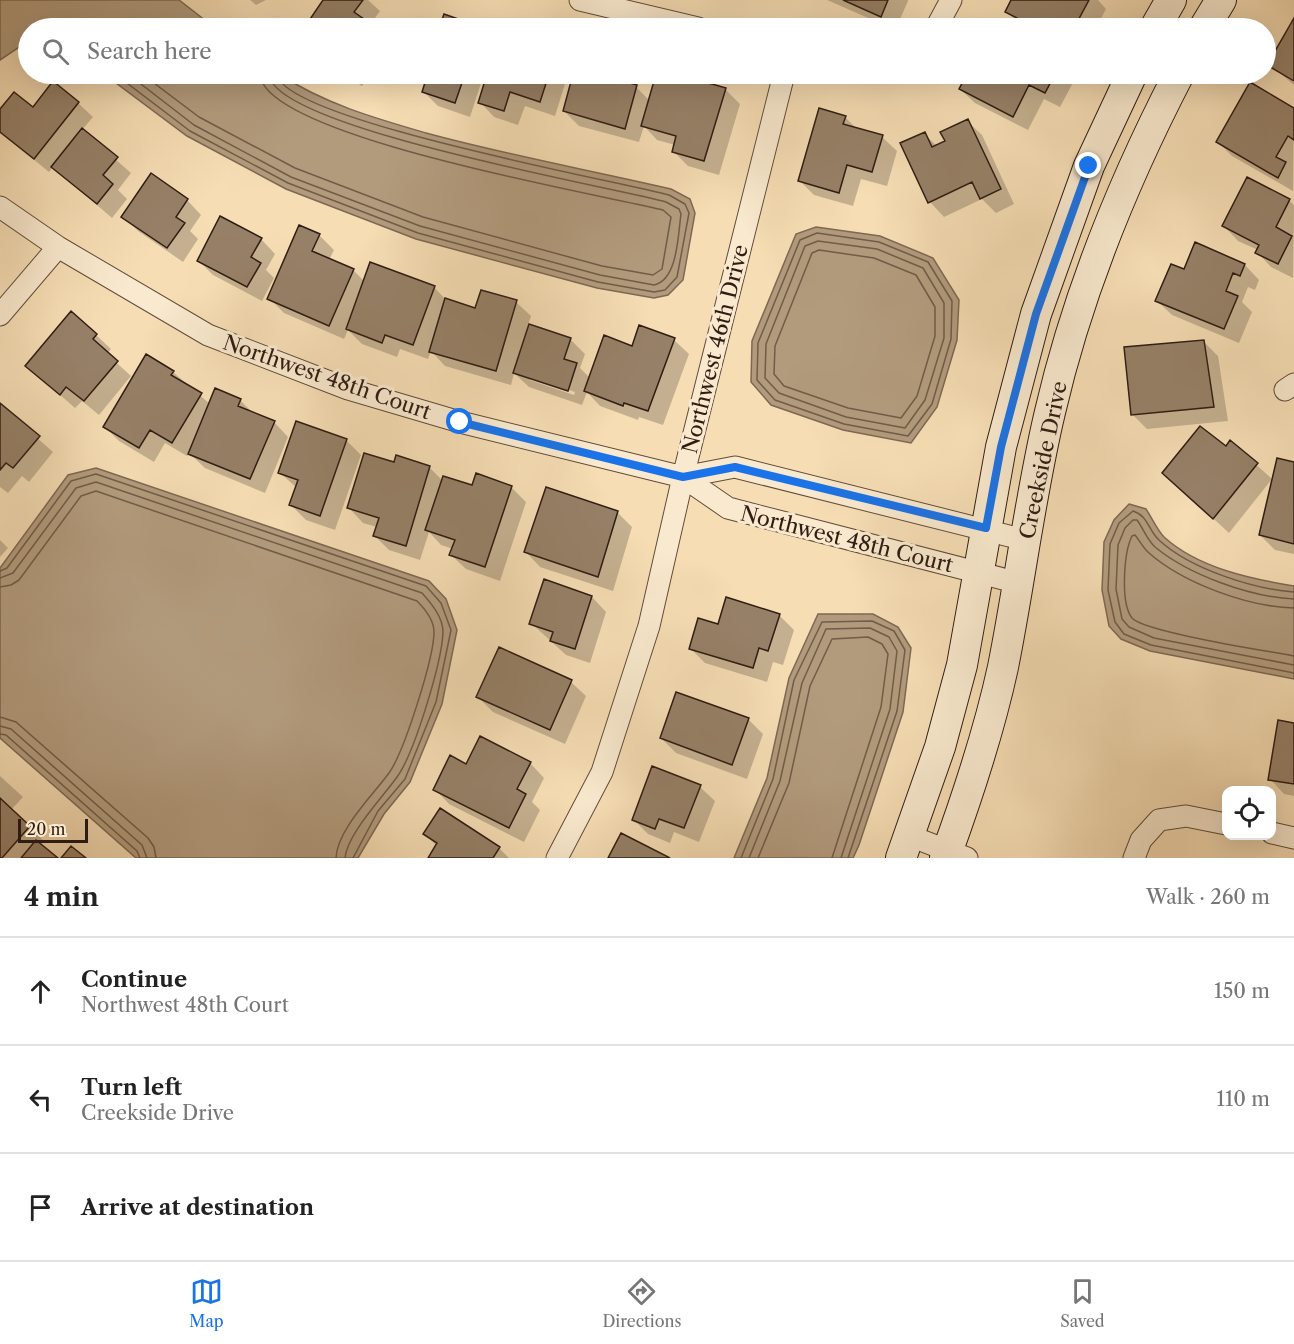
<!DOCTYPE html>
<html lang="en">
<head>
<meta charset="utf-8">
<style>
  :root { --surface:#fff; --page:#f2f2f2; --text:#222; --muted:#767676; --line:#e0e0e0; --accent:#1a73e8 }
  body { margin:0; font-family:"Libre Caslon Text",serif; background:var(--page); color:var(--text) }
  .controls { position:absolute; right:18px; bottom:18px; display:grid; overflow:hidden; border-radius:12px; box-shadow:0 6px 24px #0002 }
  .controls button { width:54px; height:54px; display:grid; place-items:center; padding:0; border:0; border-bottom:2px solid var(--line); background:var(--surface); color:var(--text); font:30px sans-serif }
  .scale { position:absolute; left:18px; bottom:15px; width:70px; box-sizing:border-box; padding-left:6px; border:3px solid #2f1c13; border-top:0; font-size:16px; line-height:21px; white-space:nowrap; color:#2f1c13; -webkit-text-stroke:4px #f9e9ce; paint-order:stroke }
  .stop { position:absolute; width:18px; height:18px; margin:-14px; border:4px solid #1a73e8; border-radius:50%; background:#fff }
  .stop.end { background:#1a73e8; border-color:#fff; box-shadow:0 2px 6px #0008 }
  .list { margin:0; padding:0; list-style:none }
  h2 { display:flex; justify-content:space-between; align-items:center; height:78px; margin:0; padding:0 24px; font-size:26px }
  h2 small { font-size:20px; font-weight:400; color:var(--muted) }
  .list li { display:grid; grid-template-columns:39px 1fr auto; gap:18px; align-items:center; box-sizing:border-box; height:108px; padding:0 24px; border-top:2px solid var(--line) }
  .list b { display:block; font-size:22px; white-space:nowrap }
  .list p { margin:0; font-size:20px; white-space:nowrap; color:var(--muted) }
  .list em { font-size:20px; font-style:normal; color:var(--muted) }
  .icon { flex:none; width:33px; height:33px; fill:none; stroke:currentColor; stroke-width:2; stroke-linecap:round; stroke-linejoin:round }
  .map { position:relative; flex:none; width:1294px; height:858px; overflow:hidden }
  .search { position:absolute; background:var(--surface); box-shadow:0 6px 24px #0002; left:18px; right:18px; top:18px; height:66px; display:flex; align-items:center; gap:15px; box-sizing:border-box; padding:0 21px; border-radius:33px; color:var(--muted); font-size:22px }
  .sheet { height:402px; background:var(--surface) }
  nav { display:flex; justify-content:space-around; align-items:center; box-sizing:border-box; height:84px; border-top:2px solid var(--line); background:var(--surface); font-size:16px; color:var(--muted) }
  nav a { display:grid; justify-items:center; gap:3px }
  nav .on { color:var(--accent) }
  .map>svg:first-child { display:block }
</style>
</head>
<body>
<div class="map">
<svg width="1294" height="858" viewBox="0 0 1294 858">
  <rect width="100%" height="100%" fill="#f6ddb4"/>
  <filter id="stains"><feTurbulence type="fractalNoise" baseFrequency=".00333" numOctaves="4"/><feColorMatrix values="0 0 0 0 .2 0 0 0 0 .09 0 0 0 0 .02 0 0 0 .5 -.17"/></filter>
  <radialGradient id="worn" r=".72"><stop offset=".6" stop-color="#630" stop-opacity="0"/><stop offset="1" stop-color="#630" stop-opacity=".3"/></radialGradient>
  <path fill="#b29b7d" stroke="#7e6853" stroke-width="1.5" d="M0 0H179L215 28H28V41L0 60Z
    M104 74H279C325 104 374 118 426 133 507 155 589 170 671 189L690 199 695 213 683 280 668 295 654 298 597 288 416 239 286 189 187 136Z
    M816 227 880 236 933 258 959 300 957 340 937 407 911 443 843 430 771 405 751 382 752 341 796 234Z
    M96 468 429 581 446 599 457 630 442 704 410 782 384 814 358 858H136L0 738V568L68 475Z
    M1129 504 1146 509C1152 518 1157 530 1164 537 1198 568 1251 579 1294 586V679L1150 651 1121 639 1109 626 1102 590 1104 542 1114 520Z
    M818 614H873L898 627 911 648 903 712 859 845 853 858H734L767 778 789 678Z"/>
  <path fill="#0003" fill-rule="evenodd" d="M250 0H266L256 5Z
    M325 0H368L380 11 370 25 376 28H306Z
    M827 0H908V1L896 28H891Z
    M1012 0H1098L1106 9 1096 28H1025L1006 12Z
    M445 16 480 28H440Z
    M1294 21V85L1269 64Z
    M343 74H370L362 86Z
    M406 74H484L470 117 438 106 424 92 426 84 413 80Z
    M489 74H568L555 116 525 106 518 125 494 117 480 102Z
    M575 74H623L622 83 636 87 650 101 658 74H672L725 89 740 104 719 175 688 166 673 151 675 145 657 140 644 126 639 142 579 126 564 111Z
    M968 74H1069L1075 79 1060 107 1044 99 1028 130 975 103 960 89Z
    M78 103 93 117 82 130 131 173 118 190 127 199 112 218 53 167 49 172 0 132V112Z
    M1294 109 1293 191 1232 156 1218 142Z
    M845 117 857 129 882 137 897 151 887 186 861 179 853 206 814 195 799 180Z
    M967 121 982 135 1014 204 996 213 982 199 944 217 930 202 924 134 937 146 947 142Z
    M187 200 201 215 190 231 198 239 183 262 138 231 123 216Z
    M1289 200 1294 205 1293 278 1271 267 1257 252 1258 250 1238 241 1224 226Z
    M319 235 334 250 329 260 353 270 365 282 434 287 447 301 476 309 516 302 531 316 528 325 570 339 585 354 580 368 590 378 633 348 674 340 689 354 663 425 639 417 638 420 600 406 587 392 582 405 529 387 514 373 511 385 445 366 431 351 428 359 400 349 397 357 362 344 348 330 344 339 284 313 269 298ZM530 377 575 392 574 395 530 380Z
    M261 239 275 254 266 270 274 278 262 301 213 275 198 260Z
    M1196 244 1245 265 1259 280 1255 290 1248 287 1242 302 1252 312 1239 343 1172 315 1157 301 1185 271Z
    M96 335 111 349 107 354 131 376 99 415 82 401 75 408 27 366Z
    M1203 341 1218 356 1228 421 1147 429 1132 414Z
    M173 372 210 404 240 400 254 414 274 422 288 437 265 493 205 468 189 453 187 456 165 443 154 462 119 441 105 427Z
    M0 405 53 452 29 482 22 476 8 493 0 487Z
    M346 440 361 455 335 530 306 520 291 505 297 488 280 473Z
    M1231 442 1272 479 1229 533 1164 473 1226 448Z
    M1294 463V554L1275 550 1260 535Z
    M395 464 429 467 443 481 473 487H511L526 502 500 581 466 569 451 555 453 549 441 545 429 532 420 560 389 550 375 536 377 527 363 523 349 508Z
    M617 512 632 527 613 591 540 567 526 552Z
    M0 540 8 548 0 557Z
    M592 597 606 612 590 663 566 655 531 623Z
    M779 615 794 630 783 665 773 662 767 682 705 663 690 648 719 626Z
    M499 649 571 682 586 696 565 744 493 712 478 697Z
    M748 719 763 734 747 779 676 753 661 738Z
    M1294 724V796L1284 794 1270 779Z
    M530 763 544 778 532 802 540 810 524 842 449 804 435 789 467 766Z
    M653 768 700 787 715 801 699 842 674 832 670 843 648 834 633 819Z
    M0 776 23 797 11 810 44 841 40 845 56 858H0Z
    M425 834 499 848 509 858H430L437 846Z"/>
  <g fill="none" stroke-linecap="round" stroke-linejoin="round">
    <path stroke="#705c48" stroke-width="1.5" d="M115 74 190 131 288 183 418 233 598 282 654 292 665 290 677 277 689 213 685 204 669 195C618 181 282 120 277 74
      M128 74 194 125 291 177 420 226 600 275 654 285C678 280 678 234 681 214L679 209 666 202C612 187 272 128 269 74
      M142 74 199 117 295 168 423 217 602 266 653 275 662 269 671 217 663 210C603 195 263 137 260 74
      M817 233 879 242 928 262 952 301 951 339 932 404 908 436 844 424 775 400 757 380 758 343 800 240Z
      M818 241 877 249 923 268 944 303V338L925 400 905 428 846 417 779 393 765 378 766 344 805 246Z
      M819 250 874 258 916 275 935 307V336L917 396 901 418 848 408 784 386 774 374 775 346 812 253Z
      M0 571 7 568 71 481 96 474 426 586 441 603 451 630 436 702 405 779 378 811 353 858
      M0 578 13 573 76 488 96 482 422 593C431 603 443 617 443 632 442 662 414 754 397 777 383 797 347 834 345 858
      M0 587 11 585 19 580 81 496 96 491 417 601C425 609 434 620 434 632 434 658 404 752 389 773 373 795 337 830 336 858
      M1294 592C1253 589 1191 569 1160 541 1148 531 1149 516 1133 511L1119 523 1110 544 1108 590 1115 622 1124 634 1151 645 1294 673
      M1294 599C1250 597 1189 575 1155 547 1147 540 1143 528 1137 520H1133L1125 528 1118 545 1116 589 1122 619 1129 627 1154 638 1294 665
      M1294 608C1248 607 1183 583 1149 553 1143 548 1140 541 1135 535L1132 536C1124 552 1120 603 1132 618 1144 632 1268 651 1294 656
      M0 717 16 722 148 838 154 847 156 858
      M0 726 11 729 142 845 147 858
      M0 734 6 735 137 851 140 858
      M741 858 773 779 794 680 822 622 872 621 894 631 905 650 897 711 848 858
      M749 858 780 781 802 683 826 629 870 628 889 637 897 651 890 709 841 858
      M758 858 789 783 810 686 832 639 868 637 882 644 888 654 881 707 832 858"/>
  </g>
  <path fill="#968067" stroke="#2f1c13" stroke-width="1.5" d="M323 0H363L354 12 377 28H304Z
    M843 0H888L881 17Z
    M1011 0H1089L1074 28H1037L1005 12Z
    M444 14 481 27 480 28H439Z
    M1294 18V81L1267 65Z
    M411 20 435 28H408Z
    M420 74H465L455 103 422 92 427 76Z
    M487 74H549L540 102 510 92 504 111 478 103Z
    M573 74H606L605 76 637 85 625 129 563 111Z
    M656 74H677L726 88 704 161 672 152 676 136 641 126Z
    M967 74H1055L1045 93 1029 85 1013 117 959 89Z
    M53 81 79 102 34 159 0 132V109L14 92 33 107Z
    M1250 82 1294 108V140L1288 136 1276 157 1286 162 1278 178 1216 142Z
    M819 108 846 116 843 124 883 135 872 172 847 165 839 193 798 181Z
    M968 119 1001 189 980 199 972 182 928 203 900 143 925 132 932 147 945 141 940 132Z
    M82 128 118 157 103 175 113 184 97 204 51 167Z
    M151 173 188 199 176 217 185 223 167 248 121 217Z
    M1247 177 1290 199 1276 227 1292 236 1278 264 1255 253 1259 245 1222 226Z
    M220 216 262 238 251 257 261 263 247 287 197 261Z
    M299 225 320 234 312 251 354 269 329 326 267 299Z
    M1195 242 1245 264 1240 276 1233 273 1226 291 1238 296 1224 329 1155 301 1171 264 1184 269Z
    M370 262 435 286 413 345 385 335 382 343 346 329Z
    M481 290 517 300 496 371 429 352 445 298 475 308Z
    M71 311 97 334 93 339 118 361 84 401 66 387 60 395 25 366Z
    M529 324 571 338 564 359 577 363 568 391 513 373Z
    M639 325 675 338 648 411 624 403 623 406 584 391 604 335 632 346Z
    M1204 340 1214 407 1131 415 1124 347Z
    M146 354 174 371 171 375 202 393 172 443 150 430 139 448 103 427Z
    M215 388 241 399 238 406 275 421 250 479 188 454Z
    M0 403 40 436 13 468 6 463 0 470Z
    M296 421 347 439 320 516 289 505 298 480 278 473Z
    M1200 426 1226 446 1230 440 1258 463 1213 519 1162 473Z
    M364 453 394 462 396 455 430 466 406 546 373 536 379 518 347 508Z
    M1277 458 1294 462V544L1259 535Z
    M476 473 512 486 485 567 449 555 455 540 425 530 443 476 472 485Z
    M546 487 618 511 598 577 524 552Z
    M544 579 592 596 575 649 550 641 553 632 529 624Z
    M726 597 780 614 768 651 759 648 753 668 689 649 698 618 718 624Z
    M499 647 572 680 550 730 476 697Z
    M676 692 749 718 732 765 660 738Z
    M1278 720 1294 723V784L1268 780Z
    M480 736 531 762 517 789 526 794 509 828 433 790 450 755 466 764Z
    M652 766 701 785 684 828 659 819 655 829 632 820Z
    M0 798 30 826 2 858H0Z
    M440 808 500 847 493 858H428L437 843 423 834Z
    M621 833 670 858H608Z
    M36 840 58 858H21Z
    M71 846 86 858H61Z"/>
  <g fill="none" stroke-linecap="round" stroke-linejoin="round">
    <defs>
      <path id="street" d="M580 0 698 28
        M936 28 951 0
        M0 207 58 247 208 335 348 389 460 422 683 477 728 508 1019 583
        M0 315 58 247
        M1285 390 1294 384
        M683 477 735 467 1025 540
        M1272 833 1294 838
        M910 836 967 858
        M557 858 602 772 649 626 683 477 784 74
        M1134 858 1141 840 1159 820 1186 816 1226 824"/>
      <path id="secondary" d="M1155 28 1171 0
        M1204 28 1221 0
        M901 858 940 747 962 665 1001 447 1036 314 1089 166 1132 74
        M945 858C968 795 989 732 1003 667 1020 582 1030 496 1050 412 1077 295 1124 180 1179 74"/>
    </defs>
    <use href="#street" stroke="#614c3b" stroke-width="23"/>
    <use href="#secondary" stroke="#2f1c13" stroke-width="32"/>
    <use href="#street" stroke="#f9e9ce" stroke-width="21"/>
    <use href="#secondary" stroke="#f9e9ce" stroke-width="30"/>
  </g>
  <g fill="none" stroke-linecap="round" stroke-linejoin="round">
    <path stroke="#1a73e8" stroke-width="8" d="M460 422 683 477 735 467 986 528 1001 447 1036 314 1089 166"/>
  </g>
  <g text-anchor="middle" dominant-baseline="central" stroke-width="6" stroke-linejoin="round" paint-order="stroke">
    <g font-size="21" fill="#2f1c13" stroke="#f9e9ce">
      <text transform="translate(715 349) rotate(-76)">Northwest 46th Drive</text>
      <text transform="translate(327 377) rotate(19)">Northwest 48th Court</text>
      <text transform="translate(1043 460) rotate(-78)">Creekside Drive</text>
      <text transform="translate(847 539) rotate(14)">Northwest 48th Court</text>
    </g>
  </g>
  <rect width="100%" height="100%" filter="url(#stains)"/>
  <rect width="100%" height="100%" fill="url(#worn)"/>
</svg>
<div class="controls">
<button><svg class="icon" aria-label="locate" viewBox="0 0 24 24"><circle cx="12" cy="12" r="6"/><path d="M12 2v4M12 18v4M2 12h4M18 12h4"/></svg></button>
</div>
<div class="scale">20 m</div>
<div class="stop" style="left:460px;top:422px"></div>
<div class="stop end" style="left:1089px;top:166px"></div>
<div class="search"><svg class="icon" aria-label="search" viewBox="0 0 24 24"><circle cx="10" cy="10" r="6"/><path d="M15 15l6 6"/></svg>Search here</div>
</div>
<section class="sheet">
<h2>4 min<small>Walk · 260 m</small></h2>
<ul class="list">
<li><svg class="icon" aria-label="ahead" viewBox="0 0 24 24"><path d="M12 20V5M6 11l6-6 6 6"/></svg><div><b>Continue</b><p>Northwest 48th Court</p></div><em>150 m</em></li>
<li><svg class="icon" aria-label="left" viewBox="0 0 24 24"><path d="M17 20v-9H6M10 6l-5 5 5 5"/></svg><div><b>Turn left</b><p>Creekside Drive</p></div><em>110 m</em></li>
<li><svg class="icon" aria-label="arrive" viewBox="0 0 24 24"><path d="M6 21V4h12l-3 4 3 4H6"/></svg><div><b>Arrive at destination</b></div></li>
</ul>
</section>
<nav>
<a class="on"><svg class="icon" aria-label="map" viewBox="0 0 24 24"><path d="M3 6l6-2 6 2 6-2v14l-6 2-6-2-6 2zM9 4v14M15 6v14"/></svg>Map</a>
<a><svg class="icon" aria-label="directions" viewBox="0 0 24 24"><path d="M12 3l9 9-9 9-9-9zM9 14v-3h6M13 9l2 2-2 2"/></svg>Directions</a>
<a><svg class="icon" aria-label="saved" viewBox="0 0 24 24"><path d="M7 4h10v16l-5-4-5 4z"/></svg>Saved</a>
</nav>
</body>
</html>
